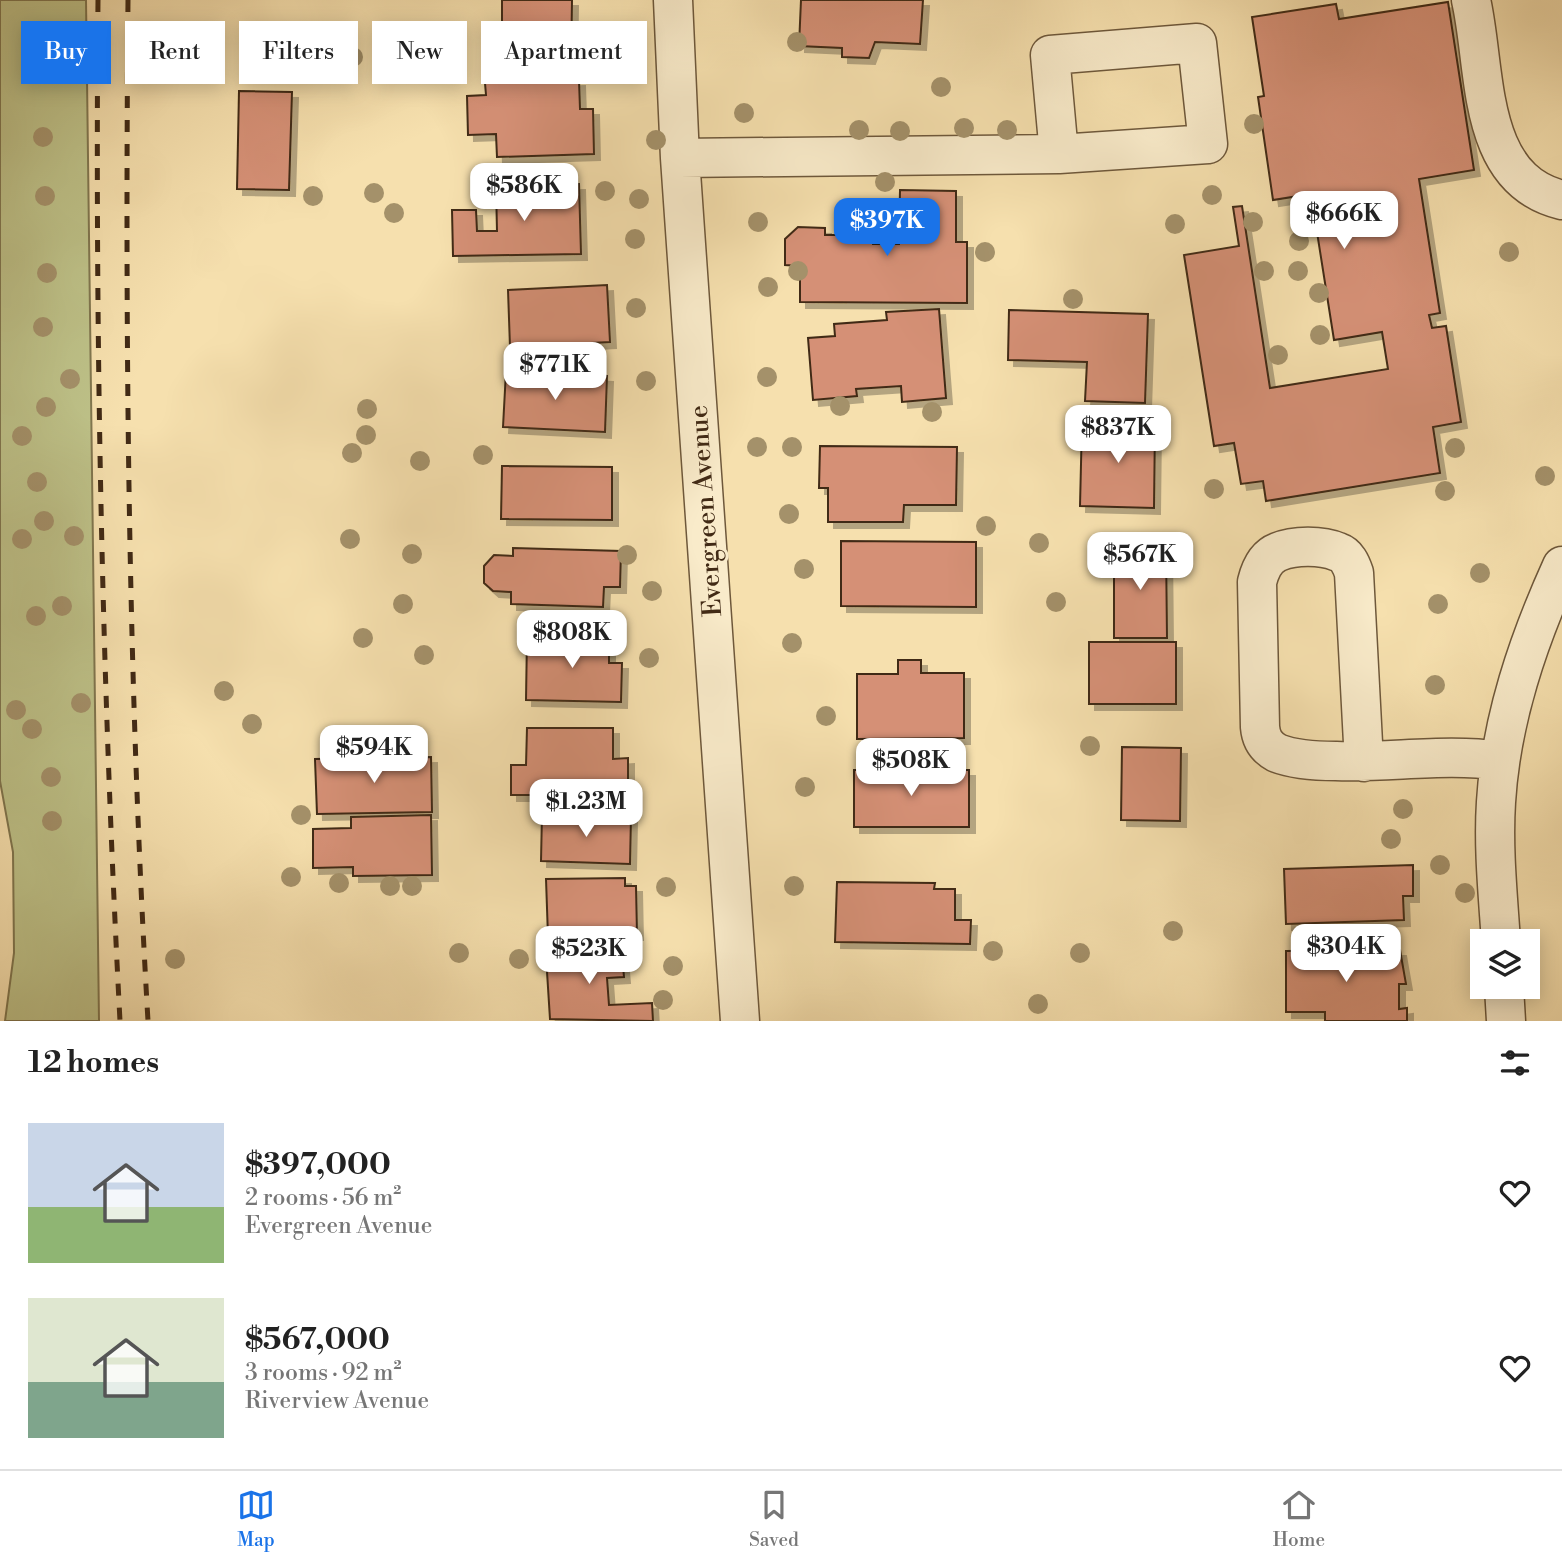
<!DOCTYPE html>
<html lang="en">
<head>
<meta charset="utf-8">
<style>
  :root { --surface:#fff; --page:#f6f6f6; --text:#222; --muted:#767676; --line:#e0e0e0; --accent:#1a73e8 }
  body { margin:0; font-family:"Libre Bodoni",serif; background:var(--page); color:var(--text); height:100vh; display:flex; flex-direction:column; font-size:26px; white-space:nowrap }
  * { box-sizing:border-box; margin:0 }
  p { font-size:23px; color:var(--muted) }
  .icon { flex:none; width:38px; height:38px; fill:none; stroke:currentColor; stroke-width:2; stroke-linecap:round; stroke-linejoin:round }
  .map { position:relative; height:1021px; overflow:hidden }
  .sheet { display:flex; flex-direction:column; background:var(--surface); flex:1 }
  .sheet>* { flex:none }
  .guide { position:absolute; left:21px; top:21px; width:700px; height:63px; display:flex; gap:14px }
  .buttons { position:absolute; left:1470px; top:929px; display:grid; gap:14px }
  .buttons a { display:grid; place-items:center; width:70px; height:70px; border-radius:0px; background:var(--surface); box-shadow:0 4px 18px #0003; font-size:35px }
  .price { position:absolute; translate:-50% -60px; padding:0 16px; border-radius:14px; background:#fff; color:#222; font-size:23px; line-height:46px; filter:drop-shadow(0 2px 4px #0008) }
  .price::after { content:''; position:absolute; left:50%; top:42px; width:21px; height:16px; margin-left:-10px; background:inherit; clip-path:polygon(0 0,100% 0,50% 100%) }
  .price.current { background:var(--accent); color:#fff }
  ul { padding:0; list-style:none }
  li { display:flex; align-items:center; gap:21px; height:175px; padding:0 28px }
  li span { display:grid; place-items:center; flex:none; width:196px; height:140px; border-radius:0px; color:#555 }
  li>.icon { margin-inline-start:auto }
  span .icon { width:84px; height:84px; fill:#fffc; stroke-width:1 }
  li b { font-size:30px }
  h2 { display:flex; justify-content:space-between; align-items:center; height:84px; padding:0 28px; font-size:30px }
  .chip { padding:0 24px; border-radius:0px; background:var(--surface); box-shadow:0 4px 18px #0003; font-size:24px; line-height:63px }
  .chip.current { background:var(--accent); color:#fff }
  .menu { display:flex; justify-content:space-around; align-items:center; height:98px; border-top:2px solid var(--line); background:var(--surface); font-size:19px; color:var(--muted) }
  .menu a { display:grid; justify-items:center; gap:4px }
  .menu .current { color:var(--accent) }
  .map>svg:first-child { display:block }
  .green { fill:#bec289; stroke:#80764f; stroke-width:2 }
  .building { fill:#d59076; stroke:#412a15; stroke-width:2; filter:url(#shadow) }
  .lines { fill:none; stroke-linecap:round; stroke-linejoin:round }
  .minor-casing { stroke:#6e583b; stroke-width:41 }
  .minor { stroke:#f9ebca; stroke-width:38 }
  .rail { stroke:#412a15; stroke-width:5; stroke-dasharray:12 12; stroke-linecap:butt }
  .tree { fill:#a4916a }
  .labels { text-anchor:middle; stroke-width:6; stroke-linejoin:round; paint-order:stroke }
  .street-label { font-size:26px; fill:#412a15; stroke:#f9ebca }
</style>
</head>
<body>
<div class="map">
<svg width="1562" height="1021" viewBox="0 0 1562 1021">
  <defs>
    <filter id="shadow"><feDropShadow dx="6" dy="6" stdDeviation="0" flood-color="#0004"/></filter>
  </defs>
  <rect width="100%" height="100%" fill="#f6e0ae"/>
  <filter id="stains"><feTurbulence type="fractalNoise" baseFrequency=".00286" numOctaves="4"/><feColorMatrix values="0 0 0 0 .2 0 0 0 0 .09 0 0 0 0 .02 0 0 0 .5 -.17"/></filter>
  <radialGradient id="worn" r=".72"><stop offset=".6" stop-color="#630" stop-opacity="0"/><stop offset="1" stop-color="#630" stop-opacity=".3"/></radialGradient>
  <path class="green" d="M0 0H86L99 1021H5L14 953 13 852 0 781Z"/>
  <path class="building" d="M502 0H572L571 65 502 64Z
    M801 0H923L920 44 875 42 869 58 842 57V48L799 46Z
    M1448 2 1474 170 1419 179 1440 313 1429 315 1432 328 1446 326 1461 422 1433 427 1440 473 1266 501 1263 481 1241 484 1234 443 1214 446 1184 255 1239 246 1233 207 1242 206 1270 388 1388 369 1382 332 1334 340 1311 194 1273 200 1258 97 1264 96 1252 17 1336 4 1339 19Z
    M579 80 580 109H593L594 154 497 157 496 134 468 135 467 96 486 95 485 83Z
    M239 91 292 92 289 190 237 189Z
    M579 184 581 254 453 256 452 210H476L477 231H497L496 186Z
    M900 190 956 191V242H967V303L800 302V266L785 265V239L798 227 825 228V235H872L873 244H899Z
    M607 285 610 342 510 347 508 290Z
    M939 309 946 398 902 402 901 386 856 389 857 396 813 400 808 338 835 336 834 324 887 320 886 312Z
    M1009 310 1148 314 1145 403 1085 401 1087 362 1008 360Z
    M506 371 607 376 605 432 503 427Z
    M1082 422 1155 424 1154 508 1080 506Z
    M820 446 957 447 956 505H904L903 522H828V488H819Z
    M502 466 612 467V520L501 519Z
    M841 541 976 542V607L841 606Z
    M1114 545H1166L1167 638H1114Z
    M513 548 621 551 620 587H604L603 607 511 604V592L493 591 484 583V566L494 555 513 556Z
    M527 637 609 638V663H622L621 702 526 700Z
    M1089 642H1176V704H1089Z
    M898 660H921V673H964V738L857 739V674H898Z
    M527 728H613V759L628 758V795H511V765H526Z
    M1122 747 1181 748 1180 821 1121 820Z
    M431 757 432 812 317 814 315 759Z
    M854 770H969V827H854Z
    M542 814 631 816 630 864 541 861Z
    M431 815 432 875 353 876V867L313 868V829L351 828V817Z
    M1413 865V896H1403L1404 920 1286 924 1284 869Z
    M625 878V886H636L637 934 548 937 546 879Z
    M837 882 935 883 934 889H955V920H971L970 944 835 942Z
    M621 944 624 977 607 978 609 1005 652 1003 653 1021 550 1019 546 956 567 954 566 948Z
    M1400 950 1406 984H1399V1009L1407 1008V1021H1325V1012H1286V951Z"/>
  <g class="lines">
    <defs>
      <path id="minor" d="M673 0 680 158 740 1021
        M1471 0C1487 69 1475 179 1562 200
        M680 158 1059 154 1050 55 1197 43 1208 144 1059 154
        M1364 762 1354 573C1351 564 1347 555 1338 552 1322 545 1294 545 1278 552 1265 557 1260 570 1257 582L1260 727C1261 739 1266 747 1277 753 1295 760 1318 761 1336 761 1391 763 1446 753 1500 761
        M1501 942C1498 896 1493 848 1496 802 1501 720 1528 641 1562 566
        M1504 987 1506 1021"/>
    </defs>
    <use href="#minor" class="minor-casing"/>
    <use href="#minor" class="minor"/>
    <path class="rail" d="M98 0C95 341 102 681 120 1021
      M128 0C125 340 128 681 148 1021"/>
  </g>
  <g class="tree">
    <circle cx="797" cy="42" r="10"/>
    <circle cx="353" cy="57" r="10"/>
    <circle cx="32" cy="68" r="10"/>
    <circle cx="941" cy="87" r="10"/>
    <circle cx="744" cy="113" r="10"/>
    <circle cx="1254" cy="124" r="10"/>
    <circle cx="964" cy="128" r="10"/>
    <circle cx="859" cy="130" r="10"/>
    <circle cx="1007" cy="130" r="10"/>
    <circle cx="900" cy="131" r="10"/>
    <circle cx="43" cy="137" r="10"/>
    <circle cx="656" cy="140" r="10"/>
    <circle cx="885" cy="182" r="10"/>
    <circle cx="605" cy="191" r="10"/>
    <circle cx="374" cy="193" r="10"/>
    <circle cx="1212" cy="195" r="10"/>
    <circle cx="45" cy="196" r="10"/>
    <circle cx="313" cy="196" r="10"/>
    <circle cx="639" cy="199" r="10"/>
    <circle cx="394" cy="213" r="10"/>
    <circle cx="758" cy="222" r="10"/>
    <circle cx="1253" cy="222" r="10"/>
    <circle cx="1175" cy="224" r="10"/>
    <circle cx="635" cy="239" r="10"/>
    <circle cx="1299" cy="241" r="10"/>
    <circle cx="985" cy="252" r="10"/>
    <circle cx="1509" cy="252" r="10"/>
    <circle cx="798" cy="271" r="10"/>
    <circle cx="1264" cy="271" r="10"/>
    <circle cx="1298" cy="271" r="10"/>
    <circle cx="47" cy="273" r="10"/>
    <circle cx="768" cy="287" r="10"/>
    <circle cx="1319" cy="293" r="10"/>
    <circle cx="1073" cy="299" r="10"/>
    <circle cx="636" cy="308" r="10"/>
    <circle cx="43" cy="327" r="10"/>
    <circle cx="1320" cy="335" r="10"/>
    <circle cx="1278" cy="355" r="10"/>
    <circle cx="767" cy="377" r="10"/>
    <circle cx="70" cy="379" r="10"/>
    <circle cx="646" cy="381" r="10"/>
    <circle cx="840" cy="406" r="10"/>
    <circle cx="46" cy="407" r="10"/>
    <circle cx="367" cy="409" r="10"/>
    <circle cx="932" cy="412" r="10"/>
    <circle cx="366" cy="435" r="10"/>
    <circle cx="22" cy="436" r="10"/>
    <circle cx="757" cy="447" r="10"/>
    <circle cx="792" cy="447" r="10"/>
    <circle cx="1455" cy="448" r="10"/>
    <circle cx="352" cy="453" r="10"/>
    <circle cx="483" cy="455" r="10"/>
    <circle cx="420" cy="461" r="10"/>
    <circle cx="1545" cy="476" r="10"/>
    <circle cx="37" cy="482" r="10"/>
    <circle cx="1214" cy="489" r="10"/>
    <circle cx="1445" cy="491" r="10"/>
    <circle cx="789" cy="514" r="10"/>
    <circle cx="44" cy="521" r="10"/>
    <circle cx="986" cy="526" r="10"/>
    <circle cx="74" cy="536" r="10"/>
    <circle cx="22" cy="539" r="10"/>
    <circle cx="350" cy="539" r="10"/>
    <circle cx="1039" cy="543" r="10"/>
    <circle cx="412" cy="554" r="10"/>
    <circle cx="627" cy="555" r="10"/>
    <circle cx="804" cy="569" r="10"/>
    <circle cx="1480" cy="573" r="10"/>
    <circle cx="652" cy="591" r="10"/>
    <circle cx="1056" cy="602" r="10"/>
    <circle cx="403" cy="604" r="10"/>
    <circle cx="1438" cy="604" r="10"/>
    <circle cx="62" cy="606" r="10"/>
    <circle cx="36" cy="616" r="10"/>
    <circle cx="363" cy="638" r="10"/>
    <circle cx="792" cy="643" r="10"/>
    <circle cx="424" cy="655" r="10"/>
    <circle cx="649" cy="658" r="10"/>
    <circle cx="1435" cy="685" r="10"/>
    <circle cx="224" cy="691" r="10"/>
    <circle cx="81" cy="703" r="10"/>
    <circle cx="16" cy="710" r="10"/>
    <circle cx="826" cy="716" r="10"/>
    <circle cx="252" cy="724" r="10"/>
    <circle cx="32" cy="729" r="10"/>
    <circle cx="1090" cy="746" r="10"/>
    <circle cx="51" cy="777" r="10"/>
    <circle cx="805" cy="787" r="10"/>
    <circle cx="1403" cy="809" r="10"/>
    <circle cx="301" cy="815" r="10"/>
    <circle cx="52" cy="821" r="10"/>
    <circle cx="1391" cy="839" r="10"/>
    <circle cx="1440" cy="865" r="10"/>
    <circle cx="291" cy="877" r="10"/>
    <circle cx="339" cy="883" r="10"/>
    <circle cx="390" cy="886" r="10"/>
    <circle cx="412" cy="886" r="10"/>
    <circle cx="794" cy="886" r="10"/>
    <circle cx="666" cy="887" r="10"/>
    <circle cx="1465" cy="893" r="10"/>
    <circle cx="1173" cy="931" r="10"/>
    <circle cx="993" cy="951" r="10"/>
    <circle cx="459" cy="953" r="10"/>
    <circle cx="1080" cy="953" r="10"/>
    <circle cx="175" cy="959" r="10"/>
    <circle cx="519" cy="959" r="10"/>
    <circle cx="673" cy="966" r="10"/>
    <circle cx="663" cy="1000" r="10"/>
    <circle cx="1038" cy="1004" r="10"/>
  </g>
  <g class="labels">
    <g class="street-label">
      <text transform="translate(705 511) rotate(-94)" y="9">Evergreen Avenue</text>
    </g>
  </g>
  <rect width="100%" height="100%" filter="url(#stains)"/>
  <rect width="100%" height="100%" fill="url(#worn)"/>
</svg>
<div class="buttons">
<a><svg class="icon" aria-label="layers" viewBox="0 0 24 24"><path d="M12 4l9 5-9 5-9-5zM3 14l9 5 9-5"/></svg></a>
</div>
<b class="price" style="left:524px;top:223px">$586K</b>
<b class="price" style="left:1344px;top:251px">$666K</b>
<b class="price current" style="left:887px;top:258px">$397K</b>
<b class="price" style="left:555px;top:402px">$771K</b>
<b class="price" style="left:1118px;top:465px">$837K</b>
<b class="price" style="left:1140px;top:592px">$567K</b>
<b class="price" style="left:572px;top:670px">$808K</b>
<b class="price" style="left:374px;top:785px">$594K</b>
<b class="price" style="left:911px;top:798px">$508K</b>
<b class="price" style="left:586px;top:839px">$1.23M</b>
<b class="price" style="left:1346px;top:984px">$304K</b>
<b class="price" style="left:589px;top:986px">$523K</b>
<div class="guide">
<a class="chip current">Buy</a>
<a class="chip">Rent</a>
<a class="chip">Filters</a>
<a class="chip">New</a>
<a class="chip">Apartment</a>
</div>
</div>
<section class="sheet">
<h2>12 homes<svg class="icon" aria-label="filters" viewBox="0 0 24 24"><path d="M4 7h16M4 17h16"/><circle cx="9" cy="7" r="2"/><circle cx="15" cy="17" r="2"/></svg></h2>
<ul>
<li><span style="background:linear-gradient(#c9d6e8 60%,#8fb573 0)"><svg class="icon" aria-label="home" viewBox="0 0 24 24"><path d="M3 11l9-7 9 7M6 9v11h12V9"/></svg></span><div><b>$397,000</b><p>2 rooms · 56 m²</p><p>Evergreen Avenue</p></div><svg class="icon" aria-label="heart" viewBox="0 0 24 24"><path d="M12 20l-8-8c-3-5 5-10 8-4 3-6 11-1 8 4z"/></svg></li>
<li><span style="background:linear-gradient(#dfe7d0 60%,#7fa58c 0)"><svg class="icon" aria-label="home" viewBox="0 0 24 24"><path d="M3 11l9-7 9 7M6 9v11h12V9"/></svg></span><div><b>$567,000</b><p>3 rooms · 92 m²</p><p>Riverview Avenue</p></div><svg class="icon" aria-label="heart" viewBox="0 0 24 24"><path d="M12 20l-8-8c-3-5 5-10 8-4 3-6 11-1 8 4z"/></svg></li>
</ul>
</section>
<nav class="menu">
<a class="current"><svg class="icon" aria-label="map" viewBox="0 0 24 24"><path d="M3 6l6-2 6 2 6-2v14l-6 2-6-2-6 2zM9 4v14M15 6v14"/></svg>Map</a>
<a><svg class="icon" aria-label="saved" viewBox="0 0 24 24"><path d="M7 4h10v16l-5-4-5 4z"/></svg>Saved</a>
<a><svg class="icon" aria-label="home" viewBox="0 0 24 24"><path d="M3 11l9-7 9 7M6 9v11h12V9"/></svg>Home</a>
</nav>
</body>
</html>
